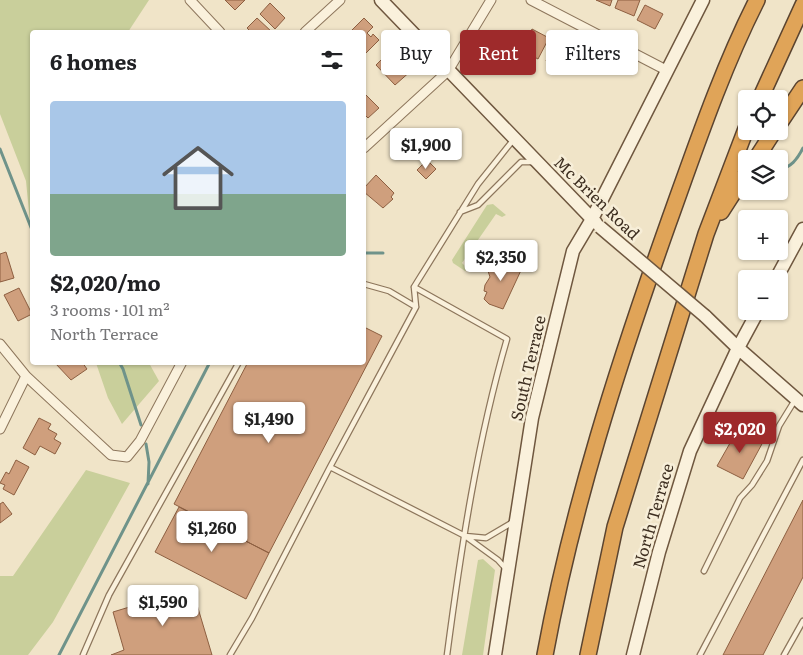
<!DOCTYPE html>
<html lang="en">
<head>
<meta charset="utf-8">
<style>
  :root { --surface:#fff; --page:#f2f2f2; --text:#202124; --muted:#757577; --accent:#9e2a2b }
  body { margin:0; font-family:Literata,serif; background:var(--page); color:var(--text); height:100vh; display:flex; flex-direction:column; font-size:19px; white-space:nowrap }
  * { box-sizing:border-box; margin:0 }
  p { font-size:16px; color:var(--muted) }
  .icon { flex:none; width:28px; height:28px; fill:none; stroke:currentColor; stroke-width:2; stroke-linecap:round; stroke-linejoin:round }
  .map { position:relative; flex:1; overflow:hidden }
  .sheet { position:absolute; left:30px; top:30px; width:336px; height:335px; display:flex; flex-direction:column; background:var(--surface); border-radius:5px; box-shadow:0 1px 4px #0004 }
  .sheet>* { flex:none }
  .banner { position:absolute; left:381px; top:30px; width:346px; height:45px; display:flex; gap:10px }
  .fabs { position:absolute; left:738px; top:90px; display:grid; gap:10px }
  .fabs a { display:grid; place-items:center; width:50px; height:50px; border-radius:5px; background:var(--surface); box-shadow:0 1px 4px #0004; font-size:25px }
  .price { position:absolute; translate:-50% -42px; padding:0 11px; border-radius:5px; background:#fff; color:#222; font-size:16px; line-height:32px; filter:drop-shadow(0 1px 2px #0008) }
  .price::after { content:''; position:absolute; left:50%; top:30px; width:15px; height:11px; margin-left:-8px; background:inherit; clip-path:polygon(0 0,100% 0,50% 100%) }
  .price.current { background:var(--accent); color:#fff }
  ul { padding:0; list-style:none }
  li { display:grid; align-content:center; gap:10px; height:265px; padding:0 20px }
  li span { display:grid; place-items:center; height:155px; border-radius:5px; color:#555 }
  li>.icon { margin-inline-start:auto }
  span .icon { width:90px; height:90px; fill:#fffc; stroke-width:1 }
  li b { font-size:21px }
  h2 { display:flex; justify-content:space-between; align-items:center; height:60px; padding:0 20px; font-size:21px }
  .tag { padding:0 18px; border-radius:5px; background:var(--surface); box-shadow:0 1px 4px #0004; font-size:18px; line-height:45px }
  .tag.current { background:var(--accent); color:#fff }
  .map>svg:first-child { display:block }
  .green { fill:#c9cf9b }
  .lines { fill:none; stroke-linecap:round; stroke-linejoin:round }
  .stream { stroke:#6f938a; stroke-width:3 }
  .building { fill:#cf9f7d; stroke:#8d5f41 }
  .lane-casing { stroke:#8d765c; stroke-width:7 }
  .street-casing { stroke:#8d765c; stroke-width:11 }
  .secondary-casing { stroke:#6f573f; stroke-width:15 }
  .highway-casing { stroke:#5b4430; stroke-width:18 }
  .lane { stroke:#faf1dc; stroke-width:4.5 }
  .street { stroke:#faf1dc; stroke-width:9 }
  .secondary { stroke:#faf1dc; stroke-width:12 }
  .highway { stroke:#e0a458; stroke-width:15 }
  .secondary-bridge-casing { stroke:#6f573f; stroke-width:15; stroke-linecap:butt }
  .secondary-bridge { stroke:#faf1dc; stroke-width:12 }
  .labels { text-anchor:middle; stroke-width:5; stroke-linejoin:round; paint-order:stroke }
  .street-label { font-size:16px; fill:#3d2e20; stroke:#f7eed8 }
</style>
</head>
<body>
<div class="map">
<svg width="803" height="655" viewBox="0 0 803 655">
  <rect width="100%" height="100%" fill="#f0e4c8"/>
  <path class="green" d="M0 0H149L128 32H32V242L26 181 0 114Z
    M493 204 506 215 502 217 496 214 462 263 468 269 465 271 453 263 452 260 487 205Z
    M96 363H149L159 381 122 424 108 398Z
    M86 470 130 483 53 622 28 655H0V576H13Z
    M483 559 495 570 483 655H462L478 560Z"/>
  <g class="lines">
    <path class="stream" d="M0 149 32 230
      M779 170C791 167 797 160 803 148
      M364 253H383
      M119 362 123 369 141 425
      M146 444 149 462 148 484
      M59 655 210 362"/>
  </g>
  <path class="building" d="M225 0H245L235 10Z
    M596 0H612L610 6Z
    M618 0H640L634 16 615 8Z
    M270 3 285 18 275 29 260 14Z
    M645 5 663 14 655 29 637 20Z
    M257 18 272 32H251L247 28Z
    M364 18 373 27 367 33 371 37 373 34 379 40 364 55V32H350Z
    M532 29 549 38 538 59 521 50Z
    M554 44 572 52 564 70 546 61Z
    M390 51 394 56 397 54 412 70 395 85 376 65Z
    M364 93 379 108 368 118 364 114Z
    M427 160 436 169 426 179 417 170Z
    M376 175 394 193 391 197 393 199 383 208 364 192V188Z
    M6 252 14 278 0 282V254Z
    M506 256 507 260 523 266 503 309 489 304 484 299 487 292 484 291 485 285 490 277 487 268 489 264 498 261V259Z
    M19 288 32 314 18 321 4 295Z
    M364 327 382 336 269 553 174 504 248 362H364Z
    M82 362 87 369 71 380 55 363Z
    M39 418 51 424 48 429 57 434 54 439 61 443 55 454 40 446 35 455 23 448Z
    M738 429 763 442 743 479 717 466Z
    M16 460 29 467 14 495 3 489 5 485 0 483 6 472 9 474Z
    M803 500V577L763 655H723Z
    M3 502 12 514 0 523V504Z
    M179 507 269 553 246 599 155 552Z
    M192 588 212 655H111L124 650 113 612Z"/>
  <g class="lines">
    <defs>
      <path id="lane" d="M460 212 478 205 521 162H533
        M364 284 389 291 416 307
        M414 287 507 339C477 442 461 549 447 655
        M330 467 465 536 498 560 507 570
        M465 536 486 538 513 522
        M704 571 740 498 752 485 767 461 779 426 795 400
        M83 655 109 595 239 362
        M230 655 252 618 330 467 416 307 414 287 478 184 514 139
        M700 655 803 460
        M784 655 803 621"/>
      <path id="street" d="M190 0 220 32
        M531 0 666 70
        M305 32 340 0
        M364 148 448 71 491 0
        M0 344 26 376 111 455 127 457 140 441 182 362
        M0 429 26 376"/>
      <path id="secondary" d="M381 0 596 223
        M776 279 803 229
        M705 316 738 348 803 405
        M495 655 532 418 573 251 592 219 703 0
        M633 655 659 552 690 451 738 348 758 311"/>
      <path id="highway" d="M760 99 803 5
        M779 124 803 88
        M756 159 774 131
        M721 212 746 173
        M545 655C572 508 618 365 668 224 695 149 721 71 757 0
        M588 655 615 527 706 234 746 129"/>
    </defs>
    <use href="#lane" class="lane-casing"/>
    <use href="#street" class="street-casing"/>
    <use href="#secondary" class="secondary-casing"/>
    <use href="#highway" class="highway-casing"/>
    <use href="#lane" class="lane"/>
    <use href="#street" class="street"/>
    <use href="#secondary" class="secondary"/>
    <use href="#highway" class="highway"/>
    <defs>
      <path id="secondary-bridge" d="M600 227 705 316"/>
    </defs>
    <use href="#secondary-bridge" class="secondary-bridge-casing"/>
    <use href="#secondary-bridge" class="secondary-bridge"/>
  </g>
  <g class="labels">
    <g class="street-label">
      <text transform="translate(597 198) rotate(44)" y="6">Mc Brien Road</text>
      <text transform="translate(528 368) rotate(-77)" y="6">South Terrace</text>
      <text transform="translate(653 516) rotate(-74)" y="6">North Terrace</text>
    </g>
  </g>
</svg>
<div class="fabs">
<a><svg class="icon" aria-label="locate" viewBox="0 0 24 24"><circle cx="12" cy="12" r="6"/><path d="M12 2v4M12 18v4M2 12h4M18 12h4"/></svg></a>
<a><svg class="icon" aria-label="layers" viewBox="0 0 24 24"><path d="M12 4l9 5-9 5-9-5zM3 14l9 5 9-5"/></svg></a>
<a>+</a>
<a>−</a>
</div>
<b class="price" style="left:426px;top:170px">$1,900</b>
<b class="price" style="left:501px;top:282px">$2,350</b>
<b class="price" style="left:269px;top:444px">$1,490</b>
<b class="price current" style="left:740px;top:454px">$2,020</b>
<b class="price" style="left:212px;top:553px">$1,260</b>
<b class="price" style="left:163px;top:627px">$1,590</b>
<div class="banner">
<a class="tag">Buy</a>
<a class="tag current">Rent</a>
<a class="tag">Filters</a>
</div>
<section class="sheet">
<h2>6 homes<svg class="icon" aria-label="filters" viewBox="0 0 24 24"><path d="M4 7h16M4 17h16"/><circle cx="9" cy="7" r="2"/><circle cx="15" cy="17" r="2"/></svg></h2>
<ul>
<li><span style="background:linear-gradient(#a9c7e8 60%,#7fa58c 0)"><svg class="icon" aria-label="home" viewBox="0 0 24 24"><path d="M3 11l9-7 9 7M6 9v11h12V9"/></svg></span><div><b>$2,020/mo</b><p>3 rooms · 101 m²</p><p>North Terrace</p></div></li>
</ul>
</section>
</div>
</body>
</html>
